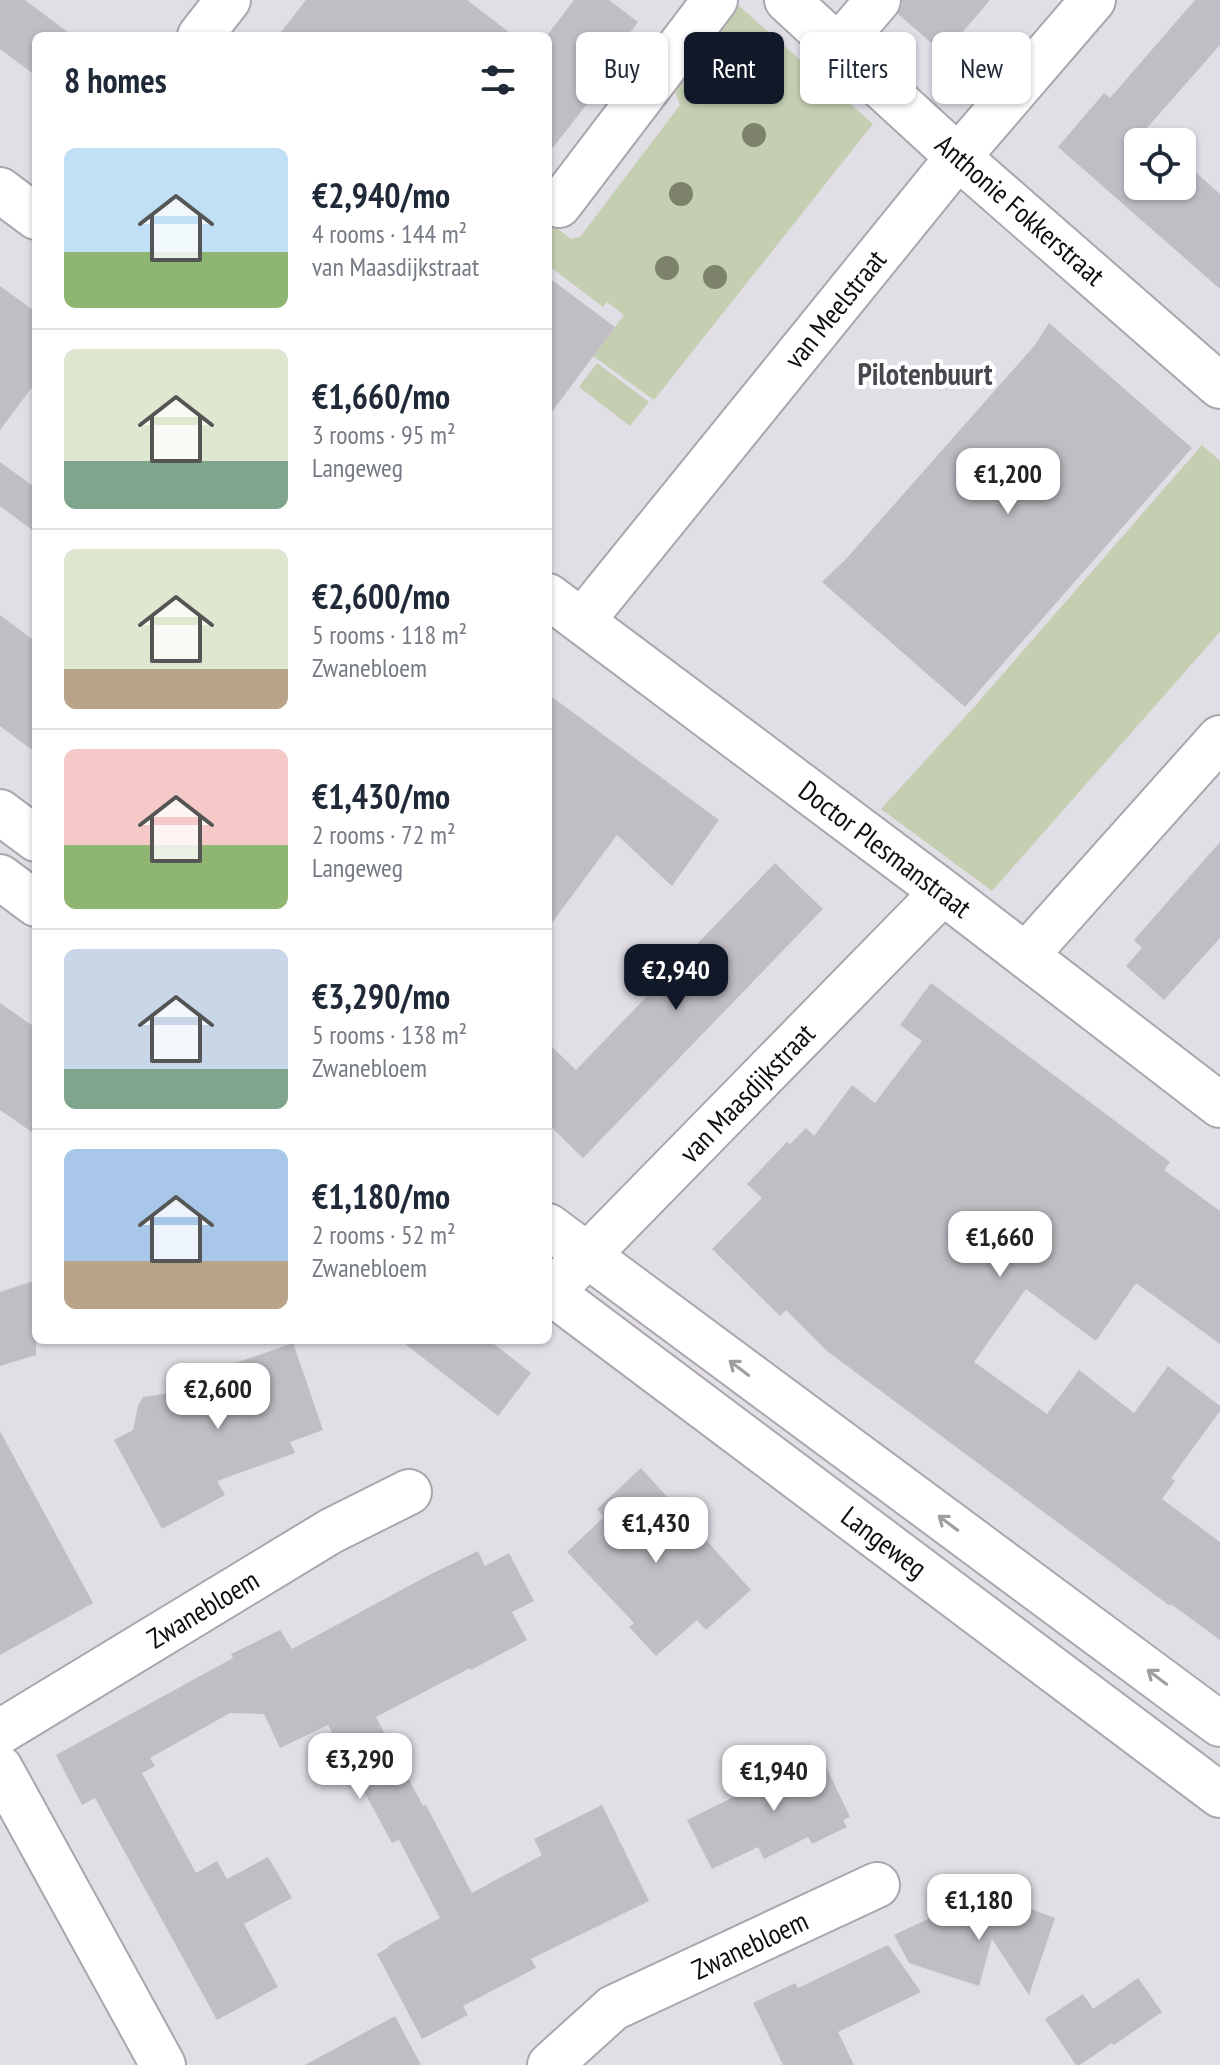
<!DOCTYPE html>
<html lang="en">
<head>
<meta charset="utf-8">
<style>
  :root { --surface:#fff; --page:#f6f6f7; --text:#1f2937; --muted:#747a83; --line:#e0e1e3; --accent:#111827 }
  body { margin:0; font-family:"PT Sans Narrow",sans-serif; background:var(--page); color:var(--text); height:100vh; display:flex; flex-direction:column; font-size:30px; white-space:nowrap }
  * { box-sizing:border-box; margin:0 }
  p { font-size:26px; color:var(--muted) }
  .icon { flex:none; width:44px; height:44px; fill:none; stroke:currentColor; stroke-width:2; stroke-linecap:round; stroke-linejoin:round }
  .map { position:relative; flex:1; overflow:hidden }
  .drawer { position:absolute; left:32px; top:32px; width:520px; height:1312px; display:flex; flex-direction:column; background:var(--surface); border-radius:12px; box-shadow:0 2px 6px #0004 }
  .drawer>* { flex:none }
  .hud { position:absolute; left:576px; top:32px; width:524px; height:72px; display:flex; gap:16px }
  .buttons { position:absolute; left:1124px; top:128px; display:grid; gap:16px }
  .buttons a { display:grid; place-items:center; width:72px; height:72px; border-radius:12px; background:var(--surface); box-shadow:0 2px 6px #0004; font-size:40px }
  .price { position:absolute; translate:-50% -68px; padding:0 18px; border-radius:16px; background:#fff; color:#222; font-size:26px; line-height:52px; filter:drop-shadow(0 2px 4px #0008) }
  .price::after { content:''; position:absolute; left:50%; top:48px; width:24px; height:18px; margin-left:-12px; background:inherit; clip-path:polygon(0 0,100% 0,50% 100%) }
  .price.current { background:var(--accent); color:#fff }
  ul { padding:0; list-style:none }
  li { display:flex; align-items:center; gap:24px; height:200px; padding:0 32px }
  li+li { border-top:2px solid var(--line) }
  li span { display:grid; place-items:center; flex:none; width:224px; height:160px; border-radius:12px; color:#555 }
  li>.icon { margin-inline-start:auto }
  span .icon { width:96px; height:96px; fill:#fffc; stroke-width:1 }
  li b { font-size:34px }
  h2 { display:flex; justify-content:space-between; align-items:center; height:96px; padding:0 32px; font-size:34px }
  .chip { padding:0 28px; border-radius:12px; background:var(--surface); box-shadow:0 2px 6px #0004; font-size:28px; line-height:72px }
  .chip.current { background:var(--accent); color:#fff }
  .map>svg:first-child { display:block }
  .green { fill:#c4cfb2 }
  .building { fill:#c1bdc5 }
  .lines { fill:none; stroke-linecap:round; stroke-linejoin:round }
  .minor-casing { stroke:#aba6ae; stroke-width:48 }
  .major-casing { stroke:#aba6ae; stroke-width:48 }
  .minor { stroke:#fff; stroke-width:44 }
  .major { stroke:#fff; stroke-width:44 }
  .tree { fill:#7d836b }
  .oneway { stroke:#9f9e9f }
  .labels { text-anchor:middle; stroke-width:8; stroke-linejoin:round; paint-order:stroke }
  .street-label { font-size:28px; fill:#0f0d10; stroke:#fff }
  .neighbourhood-label { font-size:30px; font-weight:bold; fill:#4a464d; stroke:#fff }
</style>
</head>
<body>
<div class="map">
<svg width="1220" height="2065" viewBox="0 0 1220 2065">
  <rect width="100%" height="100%" fill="#e2dee6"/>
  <path class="green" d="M739 6 873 124 654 400 593 356 624 315 607 302 603 307 548 265V221L571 239 580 237 680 105 671 82 734 7Z
    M597 363 649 402 630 426 579 387Z
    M1202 445 1220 461V632L992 891 881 809 974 707Z"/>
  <path class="building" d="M0 0H25L73 36H36V76L0 49Z
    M306 0H467L514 36H278Z
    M574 0H609L638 22 626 38 634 44 548 154V34Z
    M902 0H990L944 54 898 14 902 5Z
    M1195 0H1220V45L1146 129 1161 142H1138V186H1182V160L1220 194V289L1058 147 1104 93 1110 98Z
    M548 277 615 327 548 417Z
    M0 286 36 312V382L0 430Z
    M1049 323 1192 448 965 707 822 582 846 559 1035 345Z
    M0 462 36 488V533L0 506Z
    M0 615 36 642V753L0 726Z
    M548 694 719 820 672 886 617 835 548 928Z
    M1220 842V938L1164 1000 1126 966 1142 948 1134 940Z
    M775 863 823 909 583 1158 548 1124V1043L576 1070Z
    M931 983 1170 1162 1164 1170 1220 1211V1344L1136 1283 1096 1341 1026 1289 974 1362 1047 1414 1079 1370 1134 1413 1168 1366 1220 1406V1411L1171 1478 1175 1481 1162 1499 1220 1542V1640L1171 1604 1170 1606 827 1351 786 1310 780 1316 712 1249 762 1198 747 1184 787 1142 790 1144 806 1128 814 1136 852 1085 875 1103 922 1041 900 1025Z
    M0 1003 36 1028V1135L0 1110Z
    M36 1280V1355L0 1366V1292Z
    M400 1340H489L531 1373 498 1416Z
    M293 1343 323 1430 290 1442 295 1453 217 1481 225 1495 162 1529 114 1440 133 1430 138 1406 143 1397 200 1389 193 1378Z
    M0 1431 93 1603 0 1655Z
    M641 1468 751 1590 706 1630 697 1620 656 1656 629 1627 634 1623 567 1552 604 1517 597 1509Z
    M478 1551 485 1566 509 1553 534 1601 512 1612 527 1640 471 1670 470 1668 376 1717 423 1806 426 1805 472 1893 542 1855 534 1839 602 1805 649 1901 531 1959 536 1968 463 2006 468 2015 422 2039 377 1954 389 1947 388 1946 440 1918 399 1840 392 1843 328 1725 280 1748 264 1714 230 1713 150 1758 155 1766 142 1773 196 1873 217 1861 227 1879 268 1857 292 1898 244 1924 278 1987 217 2020 95 1798 82 1805 56 1755 233 1658 231 1654 280 1630 292 1649 429 1575Z
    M808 1748 813 1758 820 1754 850 1817 843 1820 847 1827 812 1844 808 1837 764 1859 758 1847 712 1869 687 1820 778 1775 774 1765Z
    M964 1897 1017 1915 1020 1905 1055 1918 1029 1995 992 1939 979 1986 909 1963 894 1935 945 1911 980 1922Z
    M888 1945 921 1992 838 2032 854 2065H783L753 2003 795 1983 798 1988Z
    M1138 1978 1162 2012 1114 2045 1112 2043 1080 2065H1076L1045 2019 1083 1994 1093 2009Z
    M395 2016 421 2065H305Z"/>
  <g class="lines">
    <defs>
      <path id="minor" d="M787 0 958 157 1220 386
        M200 36 228 0
        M838 47 878 0
        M0 190 36 217
        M559 205 715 0
        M548 596 943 892 1220 1105
        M582 621 958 157 1093 0
        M0 812 36 839
        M1026 955 1220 738
        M548 1226 1220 1724
        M567 1276 943 892
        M0 1732 331 1531 409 1492
        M0 1768 163 2065
        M550 2065 613 2008 877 1885"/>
      <path id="major" d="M0 877 36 904
        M548 1290 1220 1795"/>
    </defs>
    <use href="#minor" class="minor-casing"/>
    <use href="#major" class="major-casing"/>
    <use href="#minor" class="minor"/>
    <use href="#major" class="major"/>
  </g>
  <g class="tree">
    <circle cx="754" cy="135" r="12"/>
    <circle cx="681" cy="194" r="12"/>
    <circle cx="667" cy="268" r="12"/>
    <circle cx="715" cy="277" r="12"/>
  </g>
  <defs><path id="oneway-shaft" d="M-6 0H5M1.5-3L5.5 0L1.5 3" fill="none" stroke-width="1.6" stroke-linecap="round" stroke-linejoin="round" transform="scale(2)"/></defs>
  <g class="oneway">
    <use href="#oneway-shaft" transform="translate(739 1368) rotate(-143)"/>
    <use href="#oneway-shaft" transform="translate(948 1523) rotate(-143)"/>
    <use href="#oneway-shaft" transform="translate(1157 1677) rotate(-143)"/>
  </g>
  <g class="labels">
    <g class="street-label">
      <text transform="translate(1020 210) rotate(41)" y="10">Anthonie Fokkerstraat</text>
      <text transform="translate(835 309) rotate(-51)" y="10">van Meelstraat</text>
      <text transform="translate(885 849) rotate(37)" y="10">Doctor Plesmanstraat</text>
      <text transform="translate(747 1093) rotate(-46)" y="10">van Maasdijkstraat</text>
      <text transform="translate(884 1542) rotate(37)" y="10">Langeweg</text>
      <text transform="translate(203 1609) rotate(-31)" y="10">Zwanebloem</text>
      <text transform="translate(750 1945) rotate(-25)" y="10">Zwanebloem</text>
    </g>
    <g class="neighbourhood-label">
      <text x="925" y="385">Pilotenbuurt</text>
    </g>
  </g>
</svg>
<div class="buttons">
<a><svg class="icon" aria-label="locate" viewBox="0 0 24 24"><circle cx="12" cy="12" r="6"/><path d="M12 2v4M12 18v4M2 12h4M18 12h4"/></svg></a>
</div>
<b class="price" style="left:1008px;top:516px">€1,200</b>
<b class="price current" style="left:676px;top:1012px">€2,940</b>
<b class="price" style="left:1000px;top:1279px">€1,660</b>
<b class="price" style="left:218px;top:1431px">€2,600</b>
<b class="price" style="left:656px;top:1565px">€1,430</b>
<b class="price" style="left:360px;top:1801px">€3,290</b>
<b class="price" style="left:774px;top:1813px">€1,940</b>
<b class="price" style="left:979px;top:1942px">€1,180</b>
<div class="hud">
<a class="chip">Buy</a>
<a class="chip current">Rent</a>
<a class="chip">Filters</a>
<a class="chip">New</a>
</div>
<section class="drawer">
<h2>8 homes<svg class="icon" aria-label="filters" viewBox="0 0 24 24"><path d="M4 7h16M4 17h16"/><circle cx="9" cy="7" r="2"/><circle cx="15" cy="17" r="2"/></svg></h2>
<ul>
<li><span style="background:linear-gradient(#bfe0f5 65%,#8fb573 0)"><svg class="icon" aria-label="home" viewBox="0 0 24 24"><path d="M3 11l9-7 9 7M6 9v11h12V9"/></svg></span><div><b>€2,940/mo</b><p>4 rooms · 144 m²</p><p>van Maasdijkstraat</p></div></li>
<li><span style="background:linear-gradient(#dfe7d0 70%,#7fa58c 0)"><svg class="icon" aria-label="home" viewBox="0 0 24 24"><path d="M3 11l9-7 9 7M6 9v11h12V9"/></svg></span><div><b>€1,660/mo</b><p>3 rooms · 95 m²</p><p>Langeweg</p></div></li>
<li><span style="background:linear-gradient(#dfe7d0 75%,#b9a48a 0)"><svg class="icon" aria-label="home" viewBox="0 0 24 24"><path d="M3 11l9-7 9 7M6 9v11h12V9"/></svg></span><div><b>€2,600/mo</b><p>5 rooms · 118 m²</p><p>Zwanebloem</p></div></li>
<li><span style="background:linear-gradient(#f6c9c9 60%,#8fb573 0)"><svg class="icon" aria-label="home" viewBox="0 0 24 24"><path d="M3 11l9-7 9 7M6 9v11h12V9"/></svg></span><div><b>€1,430/mo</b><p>2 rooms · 72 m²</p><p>Langeweg</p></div></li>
<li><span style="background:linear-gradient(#c9d6e8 75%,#7fa58c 0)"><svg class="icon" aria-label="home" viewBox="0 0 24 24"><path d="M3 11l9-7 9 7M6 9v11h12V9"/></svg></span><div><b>€3,290/mo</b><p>5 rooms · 138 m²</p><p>Zwanebloem</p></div></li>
<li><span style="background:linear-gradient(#a9c7e8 70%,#b9a48a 0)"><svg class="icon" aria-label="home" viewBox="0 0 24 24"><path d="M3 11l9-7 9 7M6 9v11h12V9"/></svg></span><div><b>€1,180/mo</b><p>2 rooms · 52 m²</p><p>Zwanebloem</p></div></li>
</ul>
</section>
</div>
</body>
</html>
